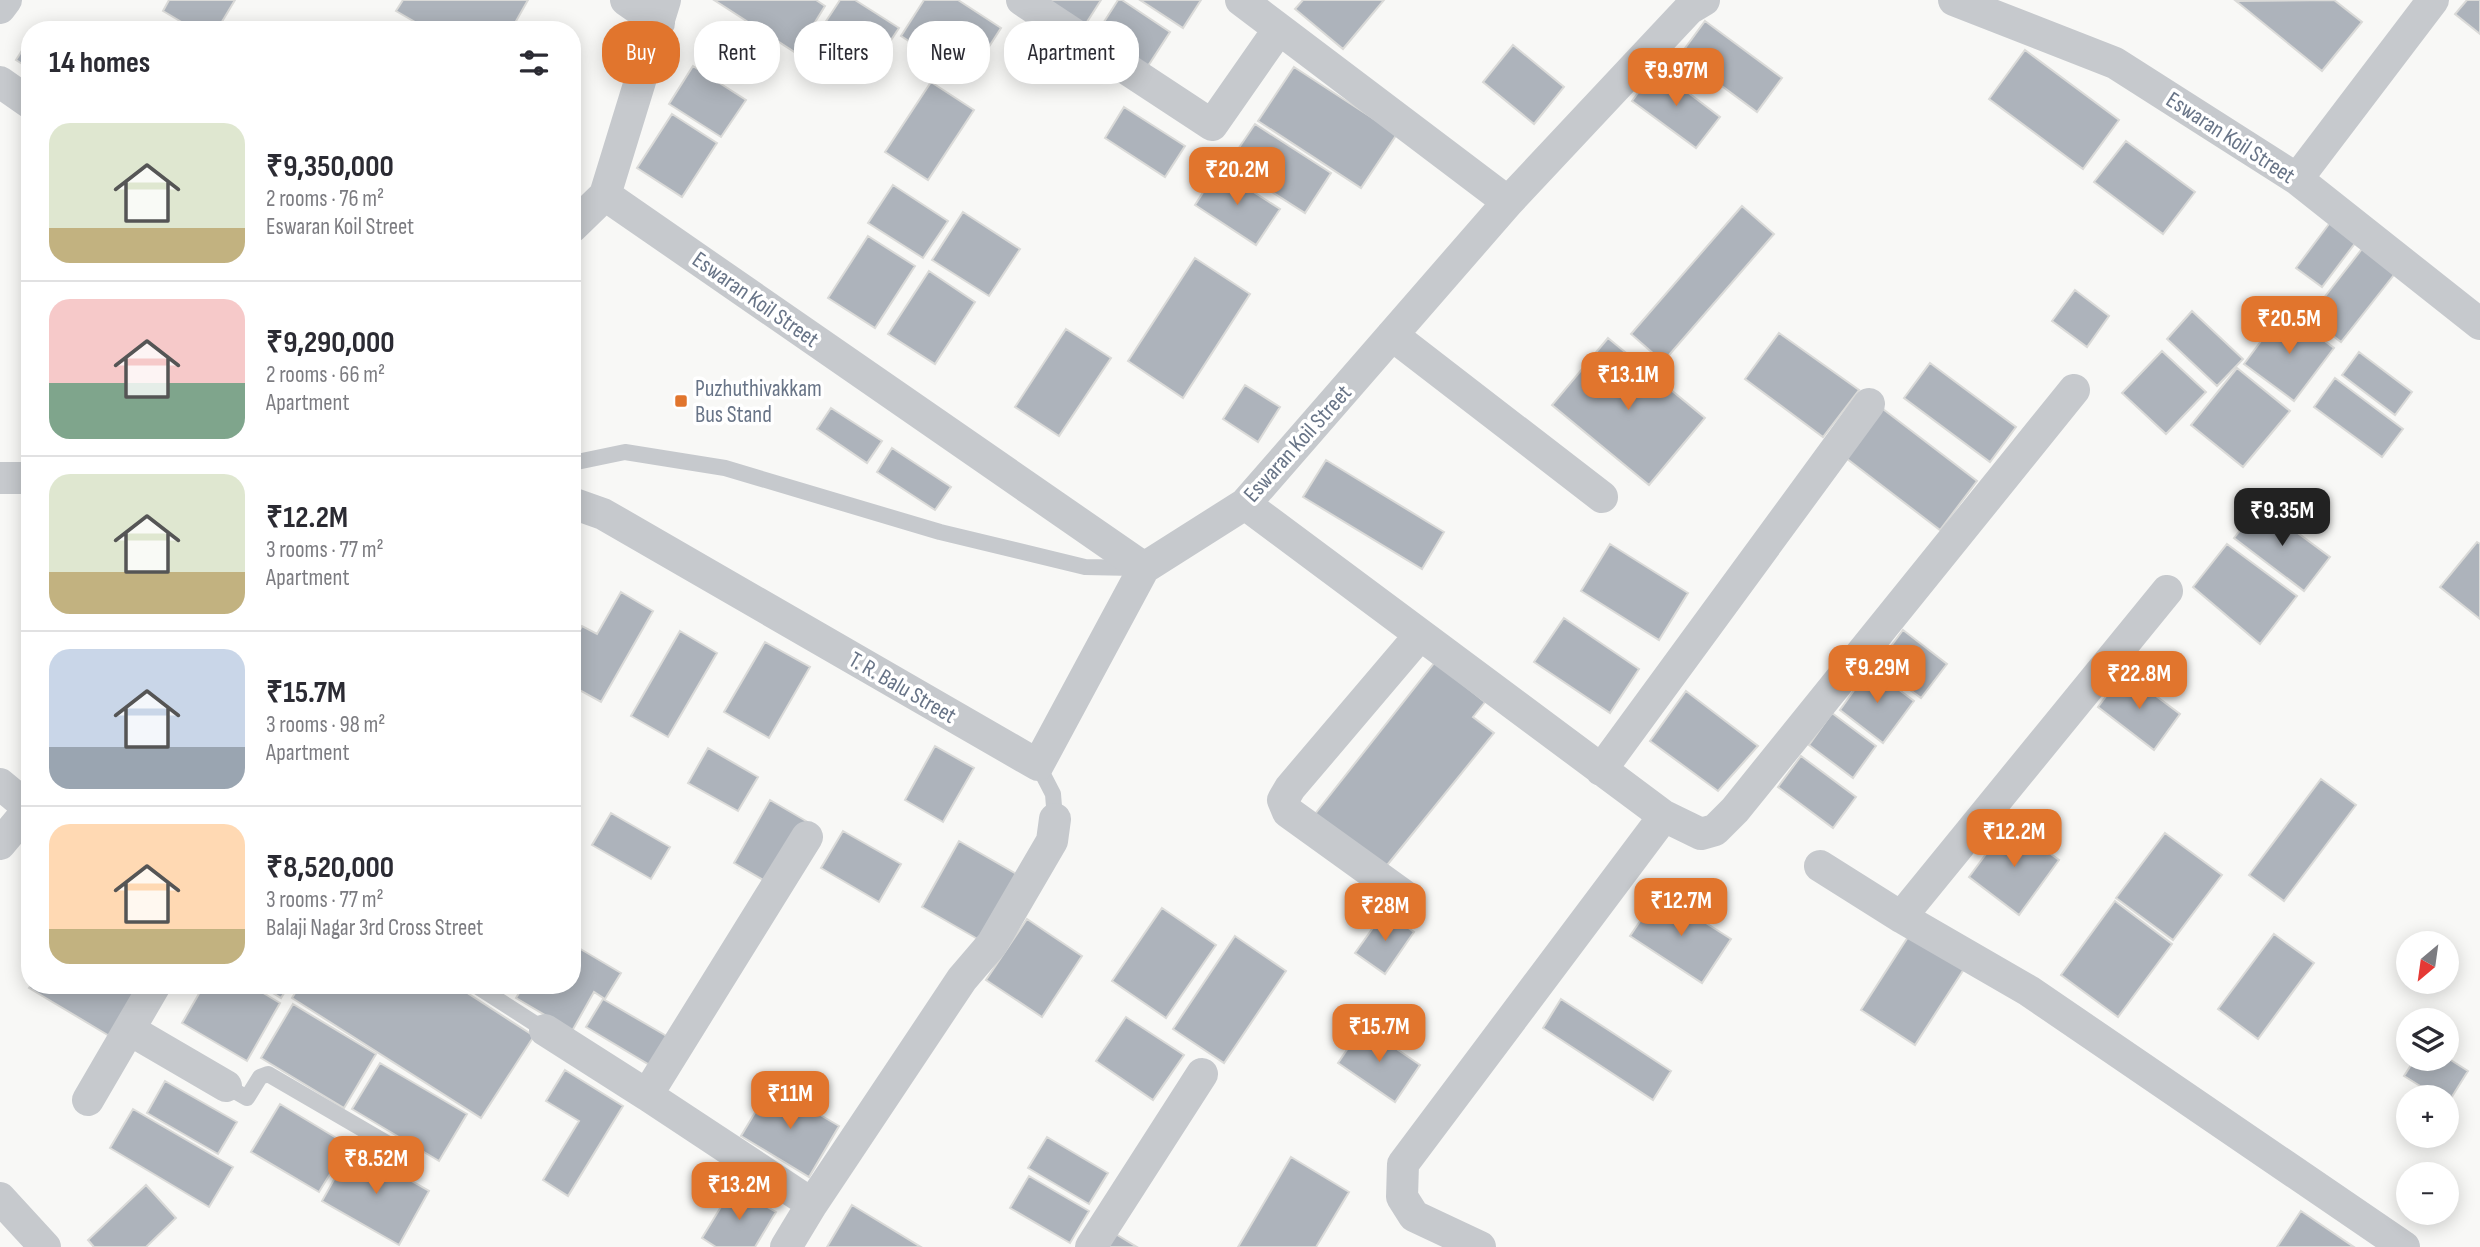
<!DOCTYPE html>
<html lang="en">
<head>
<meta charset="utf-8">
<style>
  :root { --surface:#fff; --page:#f2f2f3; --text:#2b2b33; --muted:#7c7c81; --line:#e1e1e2; --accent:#e1752d }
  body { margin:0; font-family:"Sofia Sans Condensed",sans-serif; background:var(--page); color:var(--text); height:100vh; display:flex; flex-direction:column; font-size:26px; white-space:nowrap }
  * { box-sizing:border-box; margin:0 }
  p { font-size:23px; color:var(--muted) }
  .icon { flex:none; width:38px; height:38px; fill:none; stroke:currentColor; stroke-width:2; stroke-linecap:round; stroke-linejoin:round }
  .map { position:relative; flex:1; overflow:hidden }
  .drawer { position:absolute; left:21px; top:21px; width:560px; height:973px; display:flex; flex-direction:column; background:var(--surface); border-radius:28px; box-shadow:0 4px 18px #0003 }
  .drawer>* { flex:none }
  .banner { position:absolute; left:602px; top:21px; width:665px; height:63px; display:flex; gap:14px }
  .needle { width:46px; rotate:209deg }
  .tools { position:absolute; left:2396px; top:931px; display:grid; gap:14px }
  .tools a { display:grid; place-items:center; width:63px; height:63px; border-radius:50%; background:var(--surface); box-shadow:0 4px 18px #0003; font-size:35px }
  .price { position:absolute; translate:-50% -60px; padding:0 16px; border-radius:14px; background:var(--accent); color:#fff; font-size:23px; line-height:46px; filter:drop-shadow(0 2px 4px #0008) }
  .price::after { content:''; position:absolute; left:50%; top:42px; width:21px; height:16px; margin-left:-10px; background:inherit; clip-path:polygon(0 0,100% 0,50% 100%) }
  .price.current { background:#222; color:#fff }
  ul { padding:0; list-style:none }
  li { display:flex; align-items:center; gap:21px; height:175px; padding:0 28px }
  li+li { border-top:2px solid var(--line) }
  li span { display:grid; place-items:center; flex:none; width:196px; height:140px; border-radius:21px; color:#555 }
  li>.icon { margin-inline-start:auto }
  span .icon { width:84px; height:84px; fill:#fffc; stroke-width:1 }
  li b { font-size:30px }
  h2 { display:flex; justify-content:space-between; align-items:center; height:84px; padding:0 28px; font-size:30px }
  .pill { padding:0 24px; border-radius:28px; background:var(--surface); box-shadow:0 4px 18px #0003; font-size:24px; line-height:63px }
  .pill.current { background:var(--accent); color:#fff }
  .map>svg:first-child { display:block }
  .building { fill:#adb3bb; stroke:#dadad8; stroke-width:2 }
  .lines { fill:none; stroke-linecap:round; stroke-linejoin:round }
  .service { stroke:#c6c9cd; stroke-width:16 }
  .minor { stroke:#c6c9cd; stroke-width:32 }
  .poi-dot { fill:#e1752d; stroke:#fff; stroke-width:2.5 }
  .labels { text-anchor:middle; stroke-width:7; stroke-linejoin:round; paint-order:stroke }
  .street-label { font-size:23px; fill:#687487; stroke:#fff }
  .poi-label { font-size:23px; fill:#687487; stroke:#fff; text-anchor:start }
</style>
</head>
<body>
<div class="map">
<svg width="2480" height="1247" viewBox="0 0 2480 1247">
  <rect width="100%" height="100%" fill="#f8f8f6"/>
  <path class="building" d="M169 0H235L217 30H195L163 11Z
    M403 0H528L511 30H429L396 11Z
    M714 0H816L825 6 796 53Z
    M840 0H855L899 28 871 70 817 35Z
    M924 0H958L1001 28 968 79 901 36Z
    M1046 0H1101L1085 25Z
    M1118 0H1122L1170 32 1146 69 1095 36Z
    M1140 0H1201L1183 28Z
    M1303 0H1384L1343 49 1295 9Z
    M2334 0 2362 22 2322 71 2236 1Z
    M2467 0H2480V34L2455 14Z
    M1705 21 1782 78 1757 112 1680 55Z
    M30 38V69L16 60Z
    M1513 45 1564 87 1534 124 1483 82Z
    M2025 50 2119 120 2083 169 1989 99Z
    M693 66 746 100 721 137 669 104Z
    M1294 67 1397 134 1361 188 1258 121Z
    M1656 68 1720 117 1696 148 1632 101Z
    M931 82 974 110 928 180 885 152Z
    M1124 107 1185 146 1165 177 1105 138Z
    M672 114 717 143 682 197 637 168Z
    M1255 124 1331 173 1305 213 1228 164Z
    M2126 141 2195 192 2163 234 2094 182Z
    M1218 169 1280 209 1256 245 1195 205Z
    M893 185 948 221 923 258 868 223Z
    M1742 206 1774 234 1663 362 1631 334Z
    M963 212 1020 249 989 296 932 260Z
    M2332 220 2359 238 2322 287 2296 268Z
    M868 236 915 266 875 328 828 298Z
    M2365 245 2397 271 2341 342 2309 317Z
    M1195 258 1250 294 1183 398 1128 361Z
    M929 271 975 302 935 364 888 334Z
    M2075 290 2109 316 2087 347 2052 321Z
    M2284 310 2334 348 2294 401 2244 364Z
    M2192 311 2243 359 2217 386 2167 339Z
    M1066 329 1111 358 1059 436 1015 407Z
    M1779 333 1859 390 1823 437 1745 379Z
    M1608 338 1705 418 1649 485 1552 405Z
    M2162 351 2206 392 2166 434 2122 393Z
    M2359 352 2412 392 2395 415 2342 375Z
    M1930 363 2016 427 1990 462 1904 398Z
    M2237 368 2290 411 2243 467 2191 425Z
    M2335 378 2403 429 2382 457 2314 407Z
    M1245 385 1280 407 1258 442 1223 419Z
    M1879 406 1977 481 1940 530 1842 455Z
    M831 408 882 441 867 463 817 429Z
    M892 448 951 487 935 510 877 472Z
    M1326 460 1444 532 1422 569 1303 497Z
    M2260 505 2330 557 2304 591 2234 538Z
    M2477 542 2480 544V619L2440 587Z
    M1610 544 1688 593 1659 640 1581 591Z
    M2227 544 2297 596 2260 644 2193 587Z
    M621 592 653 611 601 702 572 686V644L582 626 597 634Z
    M1564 618 1639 669 1610 713 1534 662Z
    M1903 630 1947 664 1921 698 1877 665Z
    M680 631 717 653 668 737 631 716Z
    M765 642 810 667 769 738 724 712Z
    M1435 662 1485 702 1473 717 1494 733 1384 869 1315 814Z
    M1870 668 1914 701 1883 743 1840 710Z
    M2124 672 2180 714 2154 750 2098 707Z
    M1686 691 1758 746 1718 791 1650 741Z
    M1832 713 1876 746 1853 778 1809 745Z
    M935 746 974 768 943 822 905 800Z
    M708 748 758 777 738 811 688 783Z
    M1801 756 1856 797 1833 828 1778 787Z
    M2321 779 2356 805 2284 901 2249 875Z
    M770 800 806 821 770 884 734 863Z
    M611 813 670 847 651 879 592 845Z
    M2009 823 2059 860 2019 915 1969 877Z
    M843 831 901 864 879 902 821 868Z
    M2165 833 2222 875 2173 940 2116 898Z
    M959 841 1025 879 988 945 922 907Z
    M1659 893 1731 939 1702 983 1630 936Z
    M2115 901 2172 944 2118 1017 2061 975Z
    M1162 908 1216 945 1166 1018 1112 981Z
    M1385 911 1414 932 1385 974 1355 953Z
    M1027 919 1082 956 1042 1017 986 980Z
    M1910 934 1964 969 1915 1045 1861 1010Z
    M2274 934 2314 963 2258 1039 2218 1009Z
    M1235 936 1286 971 1224 1063 1173 1029Z
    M572 944 621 973 605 999 594 992 572 1031 516 998 524 985H572Z
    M31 985H142L111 1037 29 988Z
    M204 985H250L280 1003 247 1061 182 1023Z
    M260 985H289L281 998Z
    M300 985H455L534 1036 481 1118 292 998Z
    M603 999 670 1038 653 1067 586 1027Z
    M1561 999 1671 1071 1653 1100 1543 1028Z
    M293 1004 376 1054 344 1108 261 1058Z
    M1126 1017 1184 1055 1153 1100 1096 1061Z
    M1363 1026 1420 1065 1395 1102 1338 1063Z
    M2446 1057 2468 1071 2448 1103 2446 1097H2438L2404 1076 2415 1059Z
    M380 1063 467 1114 439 1161 352 1109Z
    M565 1070 623 1106 568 1196 543 1180 579 1121 546 1101Z
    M165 1081 237 1122 218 1154 147 1113Z
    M771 1086 839 1126 809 1177 741 1136Z
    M280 1104 348 1145 319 1192 251 1152Z
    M133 1109 233 1167 209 1207 110 1148Z
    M1047 1137 1108 1173 1089 1204 1028 1168Z
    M352 1147 429 1191 399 1245 322 1201Z
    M1291 1157 1349 1192 1316 1247H1238Z
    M1029 1176 1089 1211 1070 1243 1010 1208Z
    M146 1185 176 1218 146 1247H94L88 1240Z
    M733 1187 776 1212 755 1247H716L702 1238Z
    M852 1205 921 1247H827Z
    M2301 1211 2354 1247H2277Z
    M1114 1233 1137 1247H1106Z"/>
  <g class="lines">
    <path class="service" d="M572 463 625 452 725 468 940 532 1085 567 1134 568
      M1038 765 1053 794 1055 819
      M475 985 545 1030
      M226 1086 247 1098 260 1077 268 1074 402 1152"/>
    <path class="minor" d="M626 0 659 23
      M1022 0 1212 125 1279 29
      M1241 0 1508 202
      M1954 0 2115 63 2297 179 2480 324
      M0 8 6 0
      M0 82 30 103
      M2297 179 2433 0
      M605 195 1144 568 1245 504 1508 202 1689 9 1704 0
      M572 227 605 195 665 0
      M1392 335 1602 497
      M0 478H30
      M572 503 603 514 1038 765 1144 568
      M1245 504 1664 816 1701 834 1715 830 1735 810 2074 390
      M1601 770 1869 404
      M0 784 29 808
      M807 837 647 1095 812 1204
      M0 844 30 808
      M1820 866 1901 917 2029 991 2404 1247
      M1406 897 1288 812 1283 800 1290 788 1420 635
      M1901 917 2167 591
      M130 1030 226 1086
      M545 1030 647 1095
      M88 1100 155 985
      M0 1198 45 1247
      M786 1247 812 1204 962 979 992 944 1052 841 1055 819
      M1091 1247 1202 1074
      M1480 1247 1414 1216 1402 1197 1403 1164 1664 816"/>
  </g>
  <rect class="poi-dot" x="674" y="394" width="14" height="14" rx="3.5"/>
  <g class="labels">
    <g class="street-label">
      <text transform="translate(2231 137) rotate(33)" y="8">Eswaran Koil Street</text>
      <text transform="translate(756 299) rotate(35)" y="8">Eswaran Koil Street</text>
      <text transform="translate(1297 443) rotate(-48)" y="8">Eswaran Koil Street</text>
      <text transform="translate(903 687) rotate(30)" y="8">T. R. Balu Street</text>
    </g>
    <g class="poi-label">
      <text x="695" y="396">Puzhuthivakkam<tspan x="695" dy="26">Bus Stand</tspan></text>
    </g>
  </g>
</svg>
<div class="tools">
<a><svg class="needle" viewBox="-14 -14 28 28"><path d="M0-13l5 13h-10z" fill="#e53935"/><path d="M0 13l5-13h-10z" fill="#7c7c81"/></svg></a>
<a><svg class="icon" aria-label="layers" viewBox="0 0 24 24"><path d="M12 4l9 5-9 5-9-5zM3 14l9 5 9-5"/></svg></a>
<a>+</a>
<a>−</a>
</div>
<b class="price" style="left:1676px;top:108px">₹9.97M</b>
<b class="price" style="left:1237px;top:207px">₹20.2M</b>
<b class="price" style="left:2289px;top:356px">₹20.5M</b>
<b class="price" style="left:1628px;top:412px">₹13.1M</b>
<b class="price current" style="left:2282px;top:548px">₹9.35M</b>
<b class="price" style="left:1877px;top:705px">₹9.29M</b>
<b class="price" style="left:2139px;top:711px">₹22.8M</b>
<b class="price" style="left:2014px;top:869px">₹12.2M</b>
<b class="price" style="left:1681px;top:938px">₹12.7M</b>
<b class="price" style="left:1385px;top:943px">₹28M</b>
<b class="price" style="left:1379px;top:1064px">₹15.7M</b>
<b class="price" style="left:790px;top:1131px">₹11M</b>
<b class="price" style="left:376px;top:1196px">₹8.52M</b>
<b class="price" style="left:739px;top:1222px">₹13.2M</b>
<div class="banner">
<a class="pill current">Buy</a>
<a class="pill">Rent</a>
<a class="pill">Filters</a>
<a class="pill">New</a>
<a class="pill">Apartment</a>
</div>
<section class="drawer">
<h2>14 homes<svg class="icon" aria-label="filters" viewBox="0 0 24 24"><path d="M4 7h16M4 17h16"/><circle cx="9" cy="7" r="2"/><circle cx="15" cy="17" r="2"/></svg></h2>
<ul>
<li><span style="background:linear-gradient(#dfe7d0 75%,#c2b280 0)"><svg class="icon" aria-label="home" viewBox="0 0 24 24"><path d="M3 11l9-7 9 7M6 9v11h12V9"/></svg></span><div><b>₹9,350,000</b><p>2 rooms · 76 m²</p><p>Eswaran Koil Street</p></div></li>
<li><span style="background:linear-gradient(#f6c9c9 60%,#7fa58c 0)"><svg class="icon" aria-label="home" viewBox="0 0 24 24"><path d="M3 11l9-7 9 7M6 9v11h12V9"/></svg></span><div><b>₹9,290,000</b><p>2 rooms · 66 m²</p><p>Apartment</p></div></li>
<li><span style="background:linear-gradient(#dfe7d0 70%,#c2b280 0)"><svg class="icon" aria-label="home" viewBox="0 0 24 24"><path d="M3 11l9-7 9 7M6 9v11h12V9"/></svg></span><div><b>₹12.2M</b><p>3 rooms · 77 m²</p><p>Apartment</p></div></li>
<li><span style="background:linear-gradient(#c9d6e8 70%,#9aa5b1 0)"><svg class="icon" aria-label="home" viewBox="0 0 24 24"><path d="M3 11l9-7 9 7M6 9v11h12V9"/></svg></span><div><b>₹15.7M</b><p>3 rooms · 98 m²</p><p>Apartment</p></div></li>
<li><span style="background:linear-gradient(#ffd9b3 75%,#c2b280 0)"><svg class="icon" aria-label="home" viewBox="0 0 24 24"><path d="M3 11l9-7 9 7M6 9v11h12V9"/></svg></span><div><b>₹8,520,000</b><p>3 rooms · 77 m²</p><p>Balaji Nagar 3rd Cross Street</p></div></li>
</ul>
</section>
</div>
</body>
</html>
